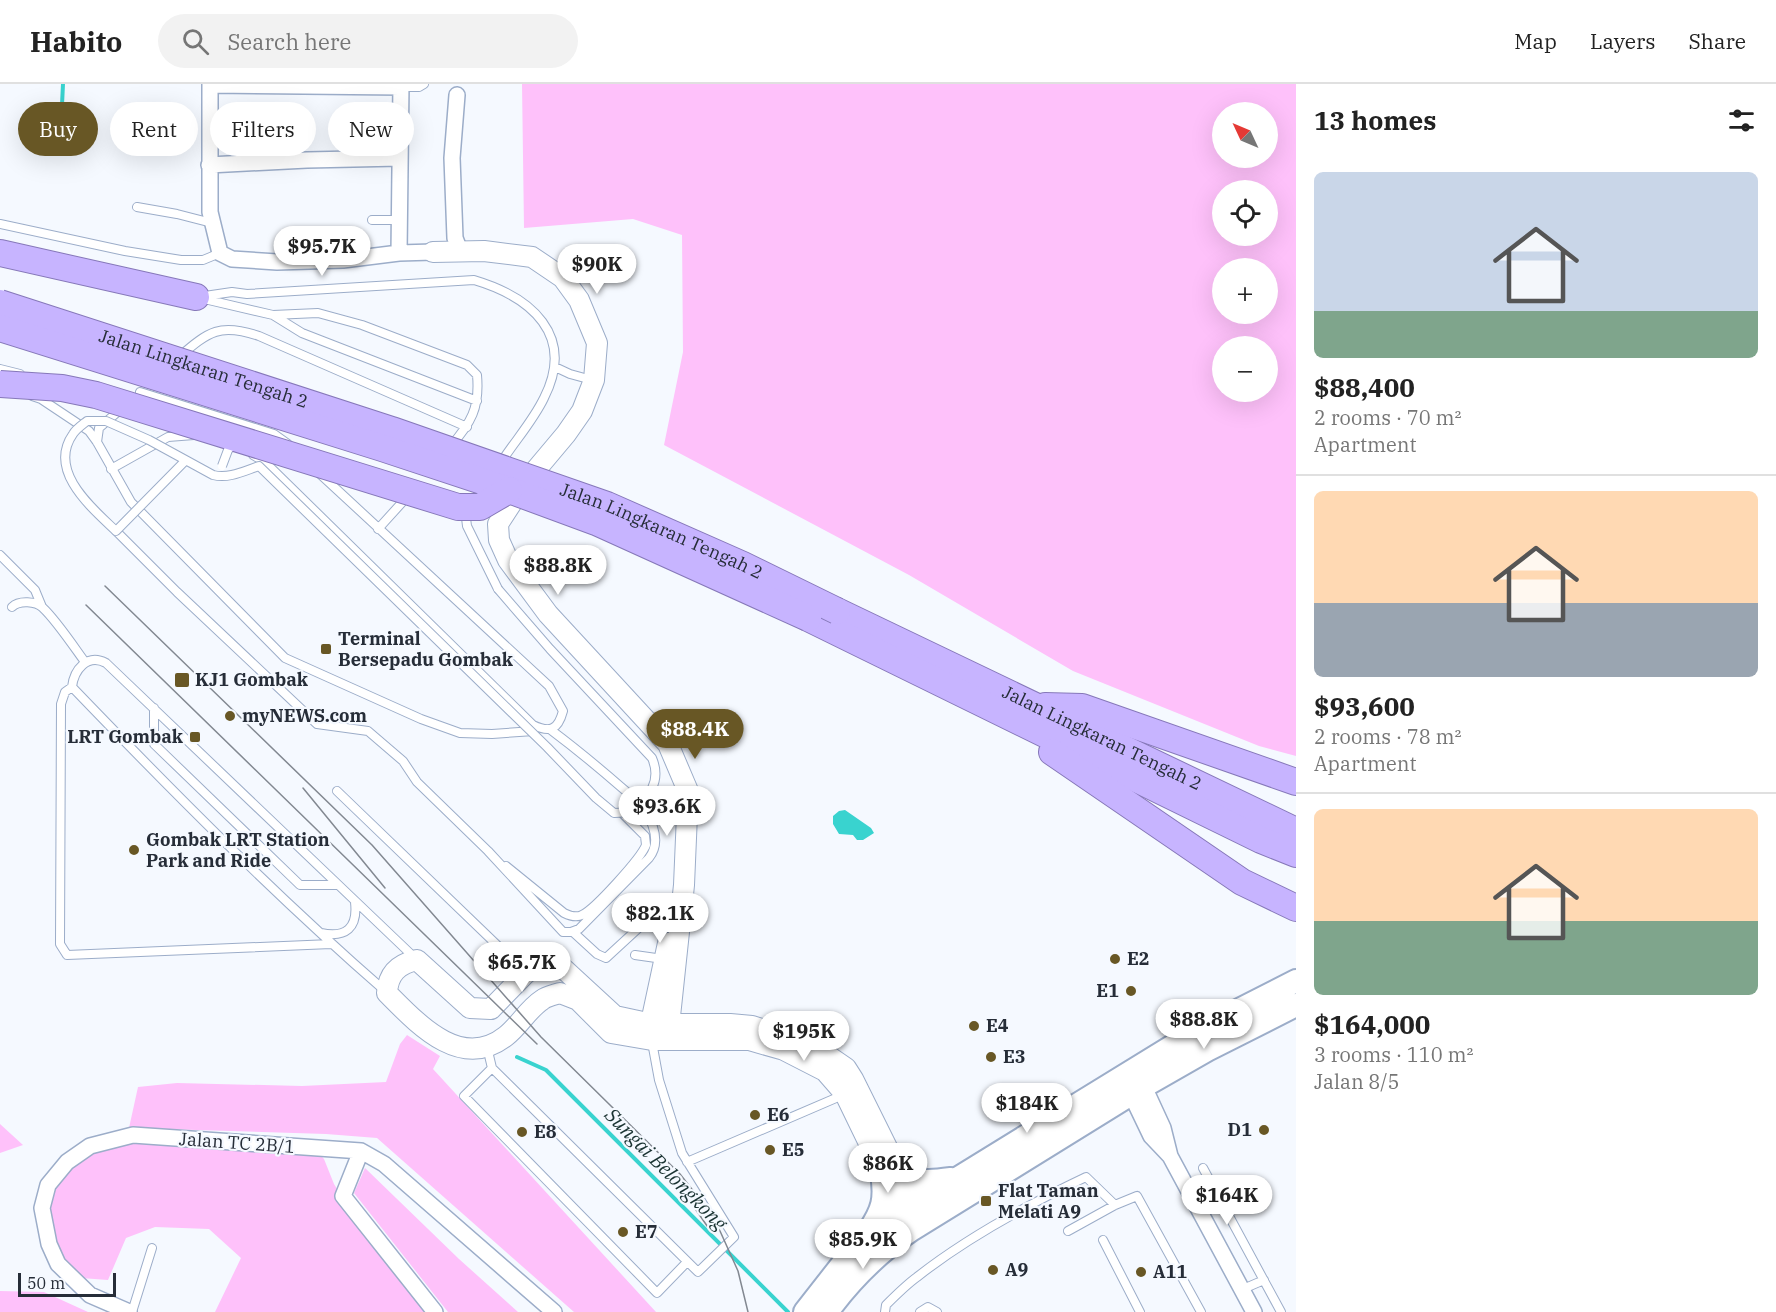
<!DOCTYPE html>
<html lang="en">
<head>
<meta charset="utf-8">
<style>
  :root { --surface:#fff; --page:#f2f2f2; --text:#222; --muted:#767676; --line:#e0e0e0; --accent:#685725 }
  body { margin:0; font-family:"IBM Plex Serif",serif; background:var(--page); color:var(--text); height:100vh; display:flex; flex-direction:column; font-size:22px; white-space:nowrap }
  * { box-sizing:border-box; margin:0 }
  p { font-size:20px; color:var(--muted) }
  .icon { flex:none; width:33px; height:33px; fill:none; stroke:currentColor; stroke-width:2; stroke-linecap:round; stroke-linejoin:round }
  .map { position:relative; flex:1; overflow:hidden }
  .side { display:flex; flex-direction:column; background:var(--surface); width:480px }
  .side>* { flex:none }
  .banner { position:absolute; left:18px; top:18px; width:570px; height:54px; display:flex; gap:12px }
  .needle { width:39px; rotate:314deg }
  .tools { position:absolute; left:1212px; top:18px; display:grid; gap:12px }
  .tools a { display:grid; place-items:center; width:66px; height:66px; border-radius:50%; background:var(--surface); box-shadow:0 6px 24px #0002; font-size:30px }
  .scale { position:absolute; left:18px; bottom:15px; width:98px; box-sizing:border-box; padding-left:6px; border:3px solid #262d38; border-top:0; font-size:16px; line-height:21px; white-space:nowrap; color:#262d38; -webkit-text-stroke:4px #f5f9ff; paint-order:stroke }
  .price { position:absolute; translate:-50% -51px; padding:0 14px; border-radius:21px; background:#fff; color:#222; font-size:20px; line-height:39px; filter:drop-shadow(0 2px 3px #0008) }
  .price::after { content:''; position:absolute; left:50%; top:36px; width:18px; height:14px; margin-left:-9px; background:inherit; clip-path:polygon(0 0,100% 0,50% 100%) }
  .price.current { background:var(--accent); color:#fff }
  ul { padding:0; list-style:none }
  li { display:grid; align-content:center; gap:12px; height:318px; padding:0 18px }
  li+li { border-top:2px solid var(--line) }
  li span { display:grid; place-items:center; height:186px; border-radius:9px; color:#555 }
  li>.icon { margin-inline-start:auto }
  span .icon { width:108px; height:108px; fill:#fffc; stroke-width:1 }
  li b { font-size:26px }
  h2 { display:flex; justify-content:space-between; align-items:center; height:72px; padding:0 18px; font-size:26px }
  .tag { padding:0 21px; border-radius:27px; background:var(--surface); box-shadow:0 6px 24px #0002; font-size:21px; line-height:54px }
  .tag.current { background:var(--accent); color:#fff }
  header { display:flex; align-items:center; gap:36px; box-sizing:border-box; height:84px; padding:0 30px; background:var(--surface); border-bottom:2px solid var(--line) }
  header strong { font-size:28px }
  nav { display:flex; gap:33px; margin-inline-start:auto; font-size:21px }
  .search { width:420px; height:54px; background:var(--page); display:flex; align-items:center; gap:15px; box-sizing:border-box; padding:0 21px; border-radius:33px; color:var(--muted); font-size:22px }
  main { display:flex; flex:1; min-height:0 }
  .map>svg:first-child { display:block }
  .green { fill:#fec1fa; fill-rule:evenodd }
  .water { fill:#39d3cf }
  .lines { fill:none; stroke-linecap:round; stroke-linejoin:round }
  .stream { stroke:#39d3cf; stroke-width:4 }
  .service-casing { stroke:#9cadc9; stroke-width:10 }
  .minor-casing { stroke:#9cadc9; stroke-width:18 }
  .tertiary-casing { stroke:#9cadc9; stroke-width:22 }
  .secondary-casing { stroke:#9cadc9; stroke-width:26 }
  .trunk-casing { stroke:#8678b9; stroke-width:28 }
  .service { stroke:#fff; stroke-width:8 }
  .minor { stroke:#fff; stroke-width:15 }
  .tertiary { stroke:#fff; stroke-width:20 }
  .secondary { stroke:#fff; stroke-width:22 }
  .trunk { stroke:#c7b4ff; stroke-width:26 }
  .tram { stroke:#828891; stroke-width:1.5 }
  .service-bridge-casing { stroke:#9cadc9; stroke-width:10; stroke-linecap:butt }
  .trunk-bridge-casing { stroke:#8678b9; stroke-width:28; stroke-linecap:butt }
  .service-bridge { stroke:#fff; stroke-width:8 }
  .trunk-bridge { stroke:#c7b4ff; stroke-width:26 }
  .poi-dot { fill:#685725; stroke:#f5f9ff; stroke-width:2 }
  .labels { text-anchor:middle; stroke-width:4.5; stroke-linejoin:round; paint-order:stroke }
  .street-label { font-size:18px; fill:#262d38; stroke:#f5f9ff }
  .poi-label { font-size:18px; font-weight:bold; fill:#262d38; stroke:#f5f9ff; text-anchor:start }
  .water-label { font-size:20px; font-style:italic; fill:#1a3332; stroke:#f5f9ff }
</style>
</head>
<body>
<header>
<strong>Habito</strong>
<div class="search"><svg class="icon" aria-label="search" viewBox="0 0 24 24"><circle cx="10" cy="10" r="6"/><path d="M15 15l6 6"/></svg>Search here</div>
<nav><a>Map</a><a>Layers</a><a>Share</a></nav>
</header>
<main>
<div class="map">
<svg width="1296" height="1228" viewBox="0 0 1296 1228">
  <rect width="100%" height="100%" fill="#f5f9ff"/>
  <path class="green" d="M522 0H1296V672L1259 662 1073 587 909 491 664 361 683 268 682 151 633 135 524 144ZM1268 28V74H1222V28ZM1268 106V152H1222V106ZM1222 184H1268V230H1222ZM1222 262H1268V308H1222Z
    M407 951 440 972 433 985 656 1228H574L377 1054 326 1050 129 1044 138 1003 177 999 302 1002 386 998 400 960Z
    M0 1040 23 1061 0 1069Z
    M158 1057 312 1062 324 1075 334 1100 359 1141 431 1228H215L241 1174 209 1145 155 1143 126 1154 108 1196 81 1194 55 1173 45 1137 52 1103 67 1076 110 1059Z
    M365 1084 459 1175 518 1228H448L354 1109Z
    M0 1207 44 1208 88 1228H0Z"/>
  <path class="water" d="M845 726 871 744 874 749 863 756H857L853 751 839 750 833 740V732L839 727Z"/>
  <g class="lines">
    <path class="stream" d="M60 63 63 0
      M517 973 546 986 788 1228"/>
    <defs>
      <path id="service" d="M401 3H419L424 0
        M137 123 177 130 212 139
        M372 136H399
        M0 140 125 167 181 176H203L220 169
        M198 213 232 208 247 210 474 196C531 213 576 251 544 314 533 337 514 358 500 380
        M200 214 273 231 318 229 362 241 467 281 477 291C480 324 471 339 450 363
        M273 231 302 249 477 317
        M179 273C209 247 220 239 259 252L467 343
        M555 283 570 290 592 296
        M0 285 20 290
        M140 308 274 350 288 360
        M32 312 41 315 89 347 97 358 131 418 285 574 421 635 460 649 492 650 534 647
        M97 358 99 344 121 325
        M253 371 265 378 533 641C550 649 558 646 563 627L549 602 319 389
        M111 385 168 353 194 351
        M469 428 466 434 467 442 498 505
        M378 445 407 413
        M116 447 177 508 317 640 368 647 403 677 417 698 488 767 563 848H571L579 845 649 774C661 759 654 741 645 726 639 717 629 710 621 703 598 683 575 664 551 646
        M0 471 35 506 42 523
        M12 523C19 516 36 517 43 524 56 536 74 563 85 578
        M72 603 65 608 61 620 60 860 67 871 331 860
        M154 624V660L300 801H337
        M337 707 525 888
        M506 782 564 829C570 832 576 834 582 831 595 825 641 774 646 761L645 752 622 729
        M573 848 597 870 606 874 644 839 660 840 678 846
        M321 849C346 854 358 844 355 818
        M635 871 663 875
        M384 906C275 811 173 708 72 603 74 586 87 569 106 579L416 875
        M487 963 492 984 698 1188 734 1153 682 1069 659 996 652 958
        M492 984 464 1012 657 1209 687 1178
        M687 1078 843 1011
        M1203 1084 1281 1228
        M1068 1147 1115 1121 1137 1112 1201 1228
        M1103 1156 1140 1228
        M1243 1205 1264 1196
        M132 1228 152 1164
        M885 1228 886 1221C896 1211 906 1201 917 1193 968 1153 1027 1121 1086 1093L1115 1121
        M920 1228 928 1223 937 1228"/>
      <path id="minor" d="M210 0V128L220 169 232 175 277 178 343 176 399 169 433 168
        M210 1 401 3
        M457 11 452 74 455 154 460 167
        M209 81 307 76 400 74
        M399 169 401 0
        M1140 994 1163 1044 1170 1072 1254 1228
        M1128 1004 1151 1052 1170 1072
        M361 1067 343 1112 435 1228
        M129 1228 90 1211 58 1180 49 1160 42 1124 48 1101 67 1078 90 1062 133 1051 361 1067 384 1080 554 1228"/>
      <path id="tertiary" d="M433 168 484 167 532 173 563 194 579 216 597 259 594 296 582 327 566 350 524 400 498 440 499 456 508 476 548 530 668 660 688 707 684 801 668 951
        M652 953 653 929 668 859
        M909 1142 845 1010 825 987 784 966 749 956H652L611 949 578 916 560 909C554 911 547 912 542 916 528 925 519 942 506 952 461 988 417 939 387 909 388 890 398 880 417 876L470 924 491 925 526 889 536 883 550 881 565 886 615 932 652 940H730L752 942 814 962 846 984 853 995 921 1132"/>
      <path id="secondary" d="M895 1082C919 1099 922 1099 951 1095
        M869 1147C883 1126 886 1115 882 1090
        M805 1228 852 1168 882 1141 1194 949 1296 897
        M827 1228C851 1195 877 1169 911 1146L1144 1002 1207 966 1296 921"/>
      <g id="trunk">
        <path d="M0 169 196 213"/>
        <path id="s1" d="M837 527 1296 747"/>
        <path d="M808 534 1261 756 1296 770"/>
        <path d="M1045 622 1082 623 1296 698"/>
        <path d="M1052 668 1242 798 1296 824"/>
      </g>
    </defs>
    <use href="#service" class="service-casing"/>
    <use href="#minor" class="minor-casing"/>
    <use href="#tertiary" class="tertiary-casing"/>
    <use href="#secondary" class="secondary-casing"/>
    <use href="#trunk" class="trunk-casing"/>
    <use href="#service" class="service"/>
    <use href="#minor" class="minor"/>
    <use href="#tertiary" class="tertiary"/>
    <use href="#secondary" class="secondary"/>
    <use href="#trunk" class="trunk"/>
    <path class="tram" d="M105 502 372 761 541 953 680 1090 709 1127 720 1147 738 1187 748 1228
      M86 521 537 960
      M303 704 385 804
      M678 1100 712 1149"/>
    <defs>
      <path id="service-bridge" d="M185 377 116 447C92 424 47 387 73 350 76 345 82 341 87 337H106L149 356 213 391C229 395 244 387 259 382L547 663 596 714 614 729 633 728C649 712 662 697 652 674L550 565 498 505
        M222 382 228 366 236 358"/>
      <g id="trunk-bridge">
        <path id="s2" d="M0 219 392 346 607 421 743 481 837 527"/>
        <path d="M0 244 382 364 509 406 596 438 808 534"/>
        <path d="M0 300 62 304 96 311 458 423H480L509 406"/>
      </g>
    </defs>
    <use href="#service-bridge" class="service-bridge-casing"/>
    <use href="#trunk-bridge" class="trunk-bridge-casing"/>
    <use href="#service-bridge" class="service-bridge"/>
    <use href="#trunk-bridge" class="trunk-bridge"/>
  </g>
  <g class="poi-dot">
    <rect x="320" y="559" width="12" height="12" rx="3"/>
    <rect x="174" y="588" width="16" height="16" rx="3"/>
    <circle cx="230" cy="632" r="6"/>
    <rect x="189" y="647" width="12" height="12" rx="3"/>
    <circle cx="134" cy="766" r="6"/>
    <circle cx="1115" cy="875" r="6"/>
    <circle cx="1131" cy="907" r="6"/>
    <circle cx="974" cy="942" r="6"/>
    <circle cx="991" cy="973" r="6"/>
    <circle cx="755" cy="1031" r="6"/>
    <circle cx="1264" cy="1046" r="6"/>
    <circle cx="522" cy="1048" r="6"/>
    <circle cx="770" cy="1066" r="6"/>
    <rect x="980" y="1111" width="12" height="12" rx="3"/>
    <circle cx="623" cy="1148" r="6"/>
    <circle cx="993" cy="1186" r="6"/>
    <circle cx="1141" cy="1188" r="6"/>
  </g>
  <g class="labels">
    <g class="street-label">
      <text dy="6" stroke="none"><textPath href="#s2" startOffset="214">Jalan Lingkaran Tengah 2</textPath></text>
      <text dy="6" stroke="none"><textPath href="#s2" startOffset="700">Jalan Lingkaran Tengah 2</textPath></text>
      <text dy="6" stroke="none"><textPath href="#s1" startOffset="294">Jalan Lingkaran Tengah 2</textPath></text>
      <text transform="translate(237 1059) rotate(4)" y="6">Jalan TC 2B/1</text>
    </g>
    <g class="poi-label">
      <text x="338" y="561">Terminal<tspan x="338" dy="21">Bersepadu Gombak</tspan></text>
      <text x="195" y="602">KJ1 Gombak</text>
      <text x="242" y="638">myNEWS.com</text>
      <text x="183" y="659" text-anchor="end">LRT Gombak</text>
      <text x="146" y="762">Gombak LRT Station<tspan x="146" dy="21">Park and Ride</tspan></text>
      <text x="1127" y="881">E2</text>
      <text x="1119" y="913" text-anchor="end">E1</text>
      <text x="986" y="948">E4</text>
      <text x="1003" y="979">E3</text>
      <text x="767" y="1037">E6</text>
      <text x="1252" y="1052" text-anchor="end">D1</text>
      <text x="534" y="1054">E8</text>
      <text x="782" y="1072">E5</text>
      <text x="998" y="1113">Flat Taman<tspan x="998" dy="21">Melati A9</tspan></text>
      <text x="635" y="1154">E7</text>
      <text x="1005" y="1192">A9</text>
      <text x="1153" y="1194">A11</text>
    </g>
    <g class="water-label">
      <text transform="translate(666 1085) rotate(45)" y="7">Sungai Belongkong</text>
    </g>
  </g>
</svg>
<div class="tools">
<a><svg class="needle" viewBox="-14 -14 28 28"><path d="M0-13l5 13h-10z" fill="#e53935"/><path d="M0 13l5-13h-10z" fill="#767676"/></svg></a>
<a><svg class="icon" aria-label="locate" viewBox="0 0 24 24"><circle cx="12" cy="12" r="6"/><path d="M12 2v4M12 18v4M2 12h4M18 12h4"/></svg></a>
<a>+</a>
<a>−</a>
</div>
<div class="scale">50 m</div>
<b class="price" style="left:322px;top:193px">$95.7K</b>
<b class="price" style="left:597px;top:211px">$90K</b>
<b class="price" style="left:558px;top:512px">$88.8K</b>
<b class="price current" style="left:695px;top:676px">$88.4K</b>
<b class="price" style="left:667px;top:753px">$93.6K</b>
<b class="price" style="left:660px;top:860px">$82.1K</b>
<b class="price" style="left:522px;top:909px">$65.7K</b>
<b class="price" style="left:1204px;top:966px">$88.8K</b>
<b class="price" style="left:804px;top:978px">$195K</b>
<b class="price" style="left:1027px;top:1050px">$184K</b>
<b class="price" style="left:888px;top:1110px">$86K</b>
<b class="price" style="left:1227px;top:1142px">$164K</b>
<b class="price" style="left:863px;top:1186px">$85.9K</b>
<div class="banner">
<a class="tag current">Buy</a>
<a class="tag">Rent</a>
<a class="tag">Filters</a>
<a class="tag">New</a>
</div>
</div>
<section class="side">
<h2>13 homes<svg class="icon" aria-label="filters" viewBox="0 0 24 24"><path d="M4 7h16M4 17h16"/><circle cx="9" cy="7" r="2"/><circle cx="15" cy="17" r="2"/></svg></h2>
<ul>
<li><span style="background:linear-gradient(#c9d6e8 75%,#7fa58c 0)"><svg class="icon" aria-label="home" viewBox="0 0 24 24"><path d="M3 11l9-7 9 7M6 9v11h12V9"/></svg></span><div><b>$88,400</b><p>2 rooms · 70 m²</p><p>Apartment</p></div></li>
<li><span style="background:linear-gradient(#ffd9b3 60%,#9aa5b1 0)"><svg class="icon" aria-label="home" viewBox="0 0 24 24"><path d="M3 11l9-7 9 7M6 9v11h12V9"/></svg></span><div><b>$93,600</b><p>2 rooms · 78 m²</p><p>Apartment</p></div></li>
<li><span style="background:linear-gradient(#ffd9b3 60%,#7fa58c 0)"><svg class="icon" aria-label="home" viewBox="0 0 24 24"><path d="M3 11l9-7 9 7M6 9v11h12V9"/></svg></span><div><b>$164,000</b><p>3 rooms · 110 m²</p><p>Jalan 8/5</p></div></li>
</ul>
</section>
</main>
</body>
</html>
